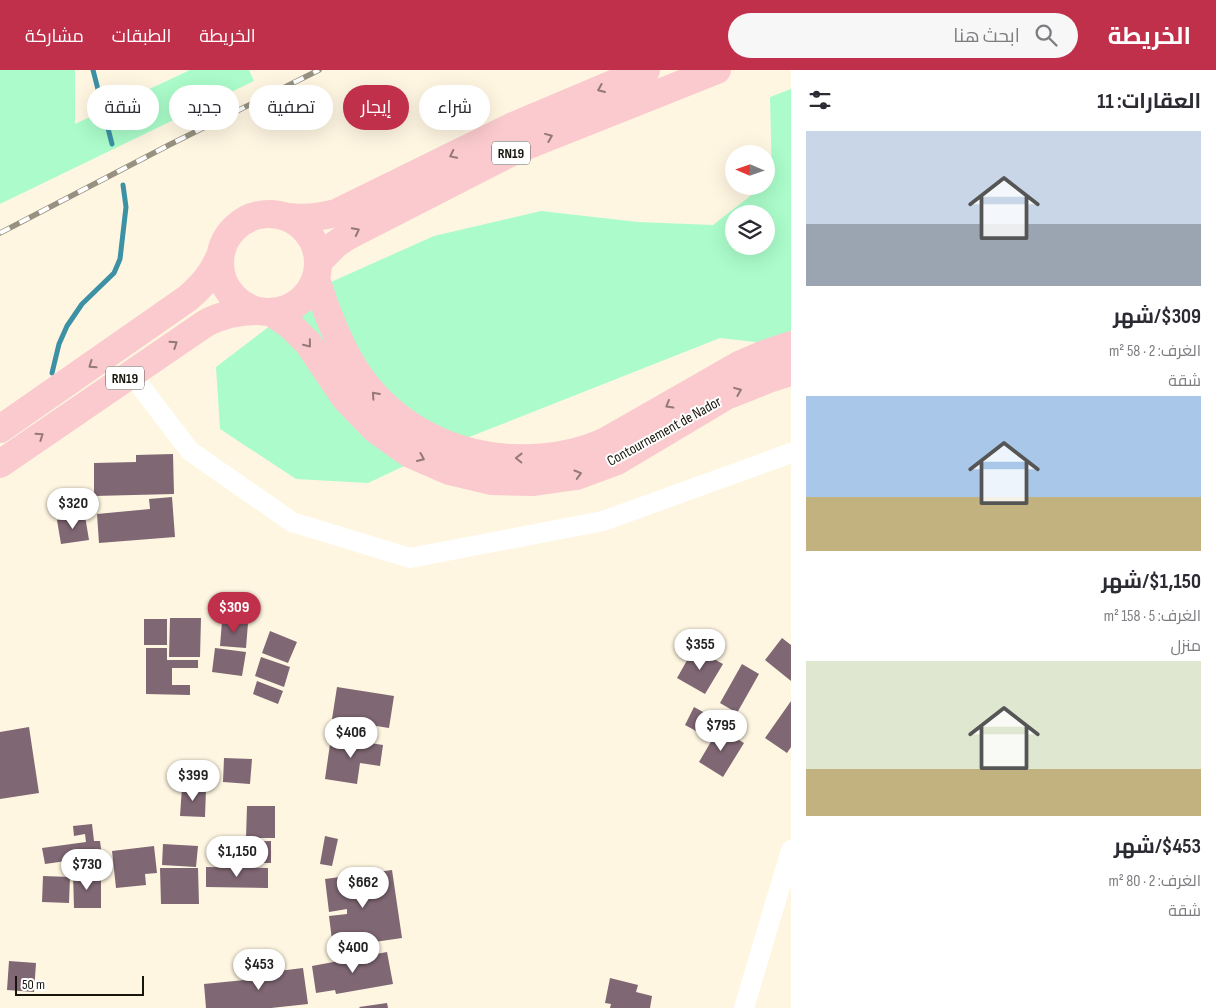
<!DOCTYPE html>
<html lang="ar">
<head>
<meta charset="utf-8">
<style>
  :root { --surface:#fff; --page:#f7f7f7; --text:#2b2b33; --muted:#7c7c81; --accent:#c1304b }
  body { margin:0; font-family:"Sofia Sans Condensed",Cairo,sans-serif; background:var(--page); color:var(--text); direction:rtl; height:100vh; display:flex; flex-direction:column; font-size:19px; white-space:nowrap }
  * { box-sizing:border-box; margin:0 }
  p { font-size:16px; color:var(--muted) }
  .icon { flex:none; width:28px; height:28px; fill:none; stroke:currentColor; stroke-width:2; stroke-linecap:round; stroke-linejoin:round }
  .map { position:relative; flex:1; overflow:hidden; direction:ltr }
  .details { display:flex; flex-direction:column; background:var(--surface); width:425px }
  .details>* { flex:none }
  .guide { position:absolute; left:15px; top:15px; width:475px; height:45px; direction:rtl; display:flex; gap:10px }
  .needle { width:32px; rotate:272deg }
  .controls { position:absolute; left:725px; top:75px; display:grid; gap:10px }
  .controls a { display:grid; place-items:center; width:50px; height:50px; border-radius:50%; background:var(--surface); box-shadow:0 5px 20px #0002; font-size:25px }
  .scale { position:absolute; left:15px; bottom:12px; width:129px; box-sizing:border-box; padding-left:5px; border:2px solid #18150c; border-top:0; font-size:14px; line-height:18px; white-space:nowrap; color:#18150c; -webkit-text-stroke:4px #fff; paint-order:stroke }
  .price { position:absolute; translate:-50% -42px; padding:0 11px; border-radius:18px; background:#fff; color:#222; font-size:16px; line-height:32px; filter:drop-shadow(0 1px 2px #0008) }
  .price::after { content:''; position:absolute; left:50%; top:30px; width:15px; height:11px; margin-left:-8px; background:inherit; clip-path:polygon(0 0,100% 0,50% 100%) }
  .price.selected { background:var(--accent); color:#fff }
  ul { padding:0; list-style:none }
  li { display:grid; align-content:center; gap:10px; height:265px; padding:0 15px }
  li span { display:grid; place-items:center; height:155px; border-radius:0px; color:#555 }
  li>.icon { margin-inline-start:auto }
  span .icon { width:90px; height:90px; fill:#fffc; stroke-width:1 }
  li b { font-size:21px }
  h2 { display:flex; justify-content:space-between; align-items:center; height:60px; padding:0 15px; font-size:21px }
  .pill { padding:0 18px; border-radius:22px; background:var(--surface); box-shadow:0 5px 20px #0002; font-size:18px; line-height:45px }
  .pill.selected { background:var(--accent); color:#fff }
  header { display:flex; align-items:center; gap:30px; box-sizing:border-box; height:70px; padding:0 25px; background:var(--accent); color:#fff }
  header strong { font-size:24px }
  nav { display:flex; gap:28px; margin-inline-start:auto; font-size:18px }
  .search { width:350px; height:45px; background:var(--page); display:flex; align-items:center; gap:12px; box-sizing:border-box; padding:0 18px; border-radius:28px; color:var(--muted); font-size:19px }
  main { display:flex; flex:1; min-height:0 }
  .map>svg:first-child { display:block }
  .green { fill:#abfcca; fill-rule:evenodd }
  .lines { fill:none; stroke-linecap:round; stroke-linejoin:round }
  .stream { stroke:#3c91a5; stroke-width:5 }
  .building { fill:#7f6773 }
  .minor { stroke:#fff; stroke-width:20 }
  .trunk { stroke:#facace; stroke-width:28 }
  .rail-casing { stroke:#969181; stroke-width:5.5 }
  .rail { stroke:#fff; stroke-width:4; stroke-dasharray:11; stroke-linecap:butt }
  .oneway { stroke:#947977 }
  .labels { text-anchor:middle; stroke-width:4; stroke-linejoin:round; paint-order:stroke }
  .shield { fill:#fff; stroke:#5d5b55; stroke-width:1 }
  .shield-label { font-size:14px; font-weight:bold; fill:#18150c }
  .street-label { font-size:15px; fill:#18150c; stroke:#fff }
</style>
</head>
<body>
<header>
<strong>الخريطة</strong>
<div class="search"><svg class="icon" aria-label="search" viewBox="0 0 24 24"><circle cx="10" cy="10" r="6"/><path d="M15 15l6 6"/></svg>ابحث هنا</div>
<nav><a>الخريطة</a><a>الطبقات</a><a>مشاركة</a></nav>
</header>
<main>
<section class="details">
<h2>العقارات: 11<svg class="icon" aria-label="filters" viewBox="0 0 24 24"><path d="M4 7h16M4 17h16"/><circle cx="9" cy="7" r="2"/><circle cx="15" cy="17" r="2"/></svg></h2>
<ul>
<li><span style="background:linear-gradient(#c9d6e8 60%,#9aa5b1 0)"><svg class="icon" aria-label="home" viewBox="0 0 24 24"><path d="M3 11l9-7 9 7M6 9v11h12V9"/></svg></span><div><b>$309/شهر</b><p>الغرف: 2 · 58 m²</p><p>شقة</p></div></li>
<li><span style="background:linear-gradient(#a9c7e8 65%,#c2b280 0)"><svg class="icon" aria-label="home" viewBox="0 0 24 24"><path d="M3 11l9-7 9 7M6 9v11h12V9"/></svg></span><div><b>$1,150/شهر</b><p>الغرف: 5 · 158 m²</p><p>منزل</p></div></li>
<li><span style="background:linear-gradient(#dfe7d0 70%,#c2b280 0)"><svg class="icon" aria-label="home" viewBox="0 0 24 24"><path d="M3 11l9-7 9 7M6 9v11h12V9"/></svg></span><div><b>$453/شهر</b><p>الغرف: 2 · 80 m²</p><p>شقة</p></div></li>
</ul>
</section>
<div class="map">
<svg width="791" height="938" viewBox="0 0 791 938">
  <rect width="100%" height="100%" fill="#fef6e1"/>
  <path class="green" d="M0 0H75V54L190 0H249L254 11 0 134Z
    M791 19V276L720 268 449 375 368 413 296 409 220 359 216 297 322 216 434 166 541 141 638 152 713 155 763 116H766V114L772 109 770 27ZM734 144H766V176H734Z"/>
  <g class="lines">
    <path class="stream" d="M93 0 112 74
      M52 303 59 274 67 256 82 234 114 203 120 189 126 137 123 115"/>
  </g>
  <path class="building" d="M173 384 174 424 94 426V393L136 392V385Z
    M172 427 175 467 99 473 97 444 150 439 149 429Z
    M85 446 89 470 61 474 57 450Z
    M170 548H201L200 587H169Z
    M144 549H167V575H144Z
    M222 551 248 553 246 578 220 576Z
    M270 561 297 572 288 593 262 583Z
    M782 568 791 575V611L765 590Z
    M146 578H167V590H198V598H172V615H190V625L146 624Z
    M215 578 246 582 242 606 212 602Z
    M694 578 723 594 705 624 677 608Z
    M261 587 290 597 284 617 255 606Z
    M742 594 759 604 737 643 720 633Z
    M257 611 283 621 278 634 253 624Z
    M337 617 394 626 389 658 332 649Z
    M791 631V677L787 683 765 668Z
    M694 637 716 649 707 667 685 655Z
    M29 657 39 723 0 729V662Z
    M719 658 744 673 723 707 699 692Z
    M331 667 383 675 380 696 360 693 357 714 325 709Z
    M224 688 252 689 250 714 223 712Z
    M182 717 206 719 205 747 180 746Z
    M247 736H275V768H246Z
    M92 754 94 771H100L102 786 45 794 42 778 86 772 85 764 74 766 73 756Z
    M325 766 338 769 332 796 320 794Z
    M271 771V793H232V772Z
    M163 774 198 776 196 797 162 795Z
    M154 776 157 803 145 804 146 815 116 818 112 781Z
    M206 797 268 798V818L206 817Z
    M160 798H198L199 834H161Z
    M392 800 402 868 333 878 329 846 347 844V839L329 842 325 809Z
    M73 804H101V838H74Z
    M43 806 70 807 69 833 42 832Z
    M387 882 393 914 336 924 335 920 316 923 312 896Z
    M9 891 36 893 34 922 7 920Z
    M303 898 308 934 271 938H206L204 914 245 910V905Z
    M610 908 638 915 636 922 652 926 650 938H610L611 934 605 933Z
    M387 933 388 938H360L359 937Z"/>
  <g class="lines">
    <path class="minor" d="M131 304 190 381 292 452 410 488 603 451 791 383
      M744 938 791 780"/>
    <path class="trunk" d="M220 193a49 49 0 1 1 98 0a49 49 0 1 1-98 0Z
      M289 147C306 149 320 147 336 143L513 56 646 0
      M319 191 336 174 346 167 516 80 717 0
      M316 209C325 238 336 267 351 293 385 351 446 385 512 388 546 389 577 385 608 370L741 294 764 284 791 275
      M272 243 291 256 308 273 345 328 375 359 410 384 449 401 491 411 534 412 576 406 617 391 726 326 771 308 791 302
      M0 359 188 228C203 215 212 204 220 186
      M0 394 206 253C223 244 238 241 257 241"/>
    <defs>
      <path id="rail" d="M0 163 169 75 319 0"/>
    </defs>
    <use href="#rail" class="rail-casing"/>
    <use href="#rail" class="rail"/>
  </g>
  <defs><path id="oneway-chevron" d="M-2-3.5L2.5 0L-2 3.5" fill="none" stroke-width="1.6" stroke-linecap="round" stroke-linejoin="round" transform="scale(1.25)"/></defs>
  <g class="oneway">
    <use href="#oneway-chevron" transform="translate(601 19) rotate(157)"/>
    <use href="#oneway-chevron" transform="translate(549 67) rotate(-22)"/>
    <use href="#oneway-chevron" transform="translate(453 85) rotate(154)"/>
    <use href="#oneway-chevron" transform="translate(356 161) rotate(-27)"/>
    <use href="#oneway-chevron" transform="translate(174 274) rotate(-34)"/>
    <use href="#oneway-chevron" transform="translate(308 274) rotate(51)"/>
    <use href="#oneway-chevron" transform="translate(92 295) rotate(145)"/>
    <use href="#oneway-chevron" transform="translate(738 321) rotate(-22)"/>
    <use href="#oneway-chevron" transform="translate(375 325) rotate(-132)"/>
    <use href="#oneway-chevron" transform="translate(669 335) rotate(150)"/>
    <use href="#oneway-chevron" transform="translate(40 366) rotate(-34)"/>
    <use href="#oneway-chevron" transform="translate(421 388) rotate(24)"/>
    <use href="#oneway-chevron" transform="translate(519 388) rotate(-179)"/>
    <use href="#oneway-chevron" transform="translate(578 404) rotate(-16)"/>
  </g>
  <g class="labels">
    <g class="shield">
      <rect x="492" y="71.5" width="38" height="23" rx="4"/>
      <rect x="106" y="296.5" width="38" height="23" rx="4"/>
    </g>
    <g class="shield-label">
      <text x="511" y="88">RN19</text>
      <text x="125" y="313">RN19</text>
    </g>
    <g class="street-label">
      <text transform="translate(664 361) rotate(-29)" y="5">Contournement de Nador</text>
    </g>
  </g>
</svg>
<div class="controls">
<a><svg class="needle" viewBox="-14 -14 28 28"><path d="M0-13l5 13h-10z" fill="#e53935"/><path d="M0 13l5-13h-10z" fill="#7c7c81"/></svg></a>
<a><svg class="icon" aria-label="layers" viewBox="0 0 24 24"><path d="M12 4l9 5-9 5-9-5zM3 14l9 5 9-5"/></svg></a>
</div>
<div class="scale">50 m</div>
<b class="price" style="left:73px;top:460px">$320</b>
<b class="price selected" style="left:234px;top:564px">$309</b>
<b class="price" style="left:700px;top:601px">$355</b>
<b class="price" style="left:721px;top:682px">$795</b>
<b class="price" style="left:351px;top:689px">$406</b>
<b class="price" style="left:193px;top:732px">$399</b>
<b class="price" style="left:237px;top:808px">$1,150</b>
<b class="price" style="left:87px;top:821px">$730</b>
<b class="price" style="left:363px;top:839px">$662</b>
<b class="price" style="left:353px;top:904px">$400</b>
<b class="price" style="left:259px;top:921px">$453</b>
<div class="guide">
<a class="pill">شراء</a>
<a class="pill selected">إيجار</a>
<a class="pill">تصفية</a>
<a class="pill">جديد</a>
<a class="pill">شقة</a>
</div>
</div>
</main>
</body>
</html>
